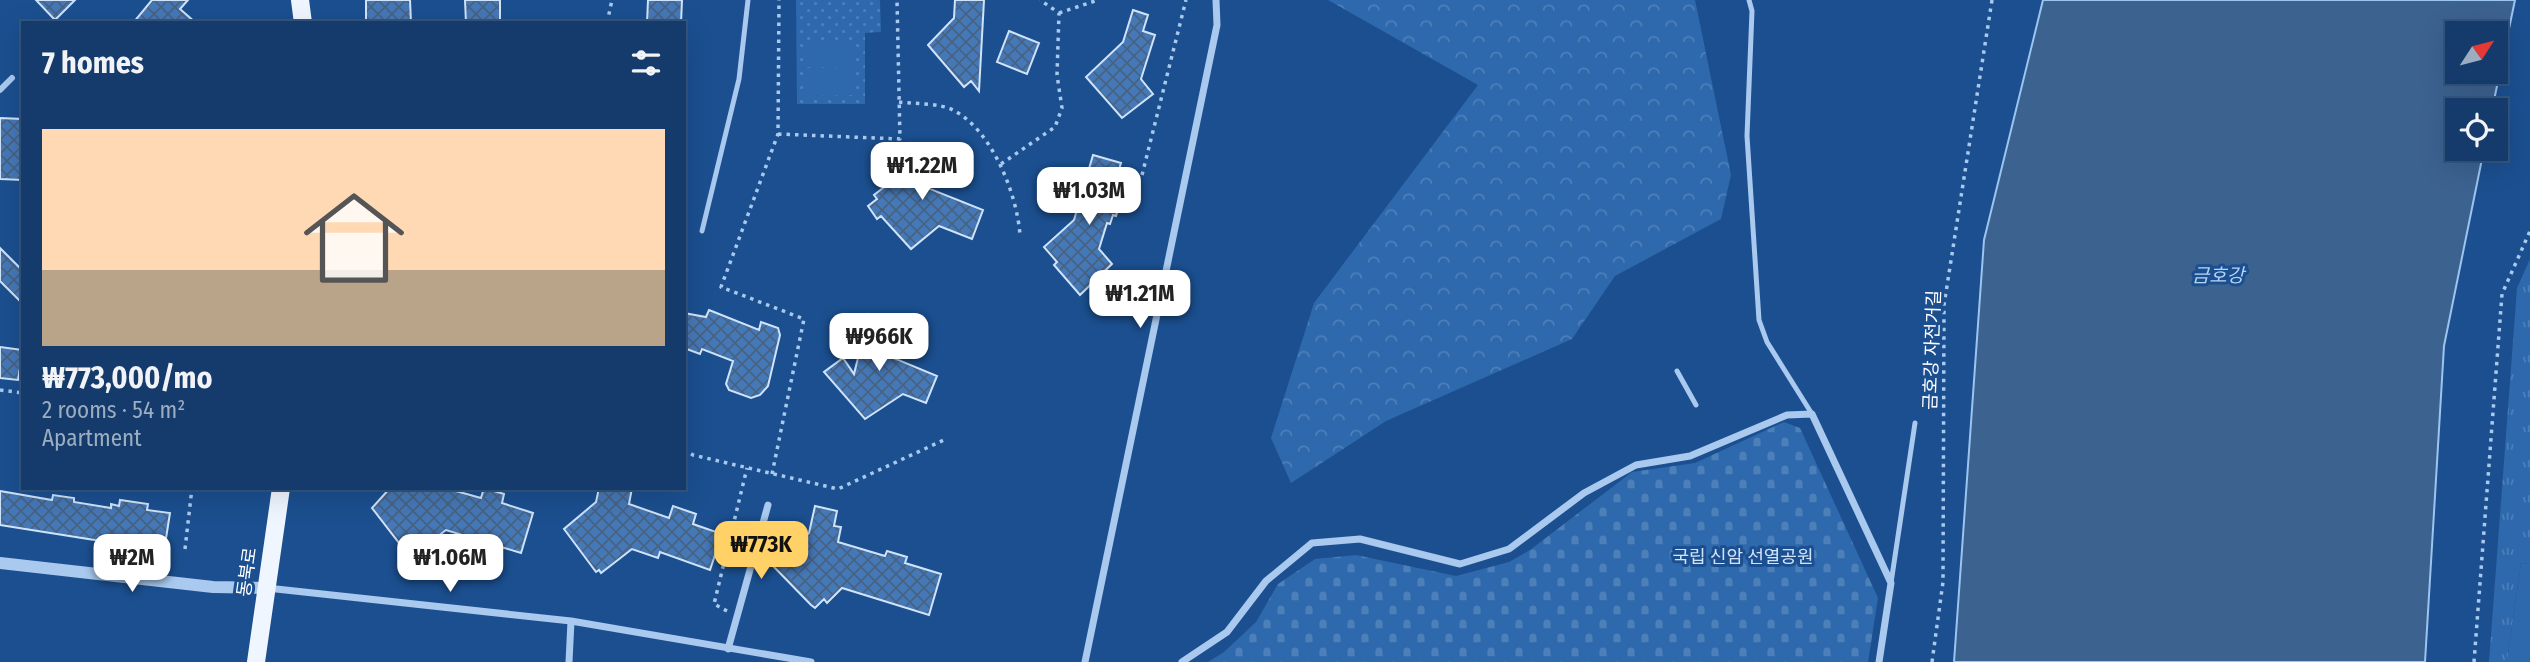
<!DOCTYPE html>
<html lang="en">
<head>
<meta charset="utf-8">
<style>
  :root { --surface:#143b6b; --page:#1d4271; --text:#f1f3f6; --muted:#9dadc1; --line:#33557e; --accent:#ffd166 }
  body { margin:0; font-family:"Fira Sans Condensed","Noto Sans KR",sans-serif; background:var(--page); color:var(--text); height:100vh; display:flex; flex-direction:column; font-size:26px; white-space:nowrap }
  * { box-sizing:border-box; margin:0 }
  p { font-size:23px; color:var(--muted) }
  .icon { flex:none; width:38px; height:38px; fill:none; stroke:currentColor; stroke-width:2; stroke-linecap:round; stroke-linejoin:round }
  .map { position:relative; flex:1; overflow:hidden }
  .side { position:absolute; left:21px; top:21px; width:665px; height:469px; display:flex; flex-direction:column; background:var(--surface); border-radius:0px; box-shadow:0 7px 28px #0002,0 0 0 2px var(--line) }
  .side>* { flex:none }
  .needle { width:46px; rotate:54deg }
  .buttons { position:absolute; left:2445px; top:21px; display:grid; gap:14px }
  .buttons a { display:grid; place-items:center; width:63px; height:63px; border-radius:0px; background:var(--surface); box-shadow:0 7px 28px #0002,0 0 0 2px var(--line); font-size:35px }
  .price { position:absolute; translate:-50% -60px; padding:0 16px; border-radius:14px; background:#fff; color:#222; font-size:23px; line-height:46px; filter:drop-shadow(0 2px 4px #0008) }
  .price::after { content:''; position:absolute; left:50%; top:42px; width:21px; height:16px; margin-left:-10px; background:inherit; clip-path:polygon(0 0,100% 0,50% 100%) }
  .price.on { background:var(--accent); color:#111 }
  ul { padding:0; list-style:none }
  li { display:grid; align-content:center; gap:14px; height:371px; padding:0 21px }
  li+li { border-top:2px solid var(--line) }
  li span { display:grid; place-items:center; height:217px; border-radius:0px; color:#555 }
  li>.icon { margin-inline-start:auto }
  span .icon { width:126px; height:126px; fill:#fffc; stroke-width:1 }
  li b { font-size:30px }
  h2 { display:flex; justify-content:space-between; align-items:center; height:84px; padding:0 21px; font-size:30px }
  .map>svg:first-child { display:block }
  .grass { fill:url(#grass-tufts) }
  .forest { fill:url(#forest-crowns) }
  .cemetery { fill:url(#cemetery-stones) }
  .park { fill:url(#park-dots) }
  .garden { fill:#2e69ad }
  .water { fill:#3c6290; stroke:#9cc4f0; stroke-width:2; fill-rule:evenodd }
  .building { fill:url(#building-cross-hatch); stroke:#cfe3fa; stroke-width:2 }
  .lines { fill:none; stroke-linecap:round; stroke-linejoin:round }
  .path { stroke:#a9c9ee; stroke-width:3.5; stroke-dasharray:3.5 5; stroke-linecap:butt }
  .service { stroke:#a9c9ee; stroke-width:5 }
  .pedestrian { stroke:#a9c9ee; stroke-width:6 }
  .minor { stroke:#a9c9ee; stroke-width:7 }
  .tertiary { stroke:#a9c9ee; stroke-width:12 }
  .primary { stroke:#f0f6ff; stroke-width:18 }
  .labels { text-anchor:middle; stroke-width:6; stroke-linejoin:round; paint-order:stroke }
  .street-label { font-size:18px; fill:#fff; stroke:#1b4f8f }
  .park-label { font-size:18px; fill:#cfe3fa; stroke:#1b4f8f }
  .water-label { font-size:19px; font-style:italic; fill:#b5d3f5; stroke:#1b4f8f }
</style>
</head>
<body>
<div class="map">
<svg width="2530" height="662" viewBox="0 0 2530 662">
  <defs>
    <pattern id="grass-tufts" width="24" height="20" patternUnits="userSpaceOnUse" patternTransform="scale(1.75)"><rect width="24" height="20" fill="#2e69ad"/><path d="M3 7l-1-3M5 7V3M7 7l1-3M15 17l-1-3M17 17v-4M19 17l1-3" fill="none" stroke="#4d80b9"/></pattern>
    <pattern id="forest-crowns" width="20" height="18" patternUnits="userSpaceOnUse" patternTransform="scale(1.75)"><rect width="20" height="18" fill="#2e69ad"/><path d="M2 6a3 3 0 1 1 6 0M12 15a3 3 0 1 1 6 0" fill="none" stroke="#4d80b9"/></pattern>
    <pattern id="cemetery-stones" width="16" height="16" patternUnits="userSpaceOnUse" patternTransform="scale(1.75)"><rect width="16" height="16" fill="#2e69ad"/><path d="M2 7V4a2 2 0 0 1 4 0v3zM10 15v-3a2 2 0 0 1 4 0v3z" fill="#4d80b9"/></pattern>
    <pattern id="park-dots" width="8" height="8" patternUnits="userSpaceOnUse" patternTransform="scale(1.75)"><rect width="8" height="8" fill="#2e69ad"/><path d="M2 2h.1M6 6h.1" fill="none" stroke="#4d80b9" stroke-width="1.8" stroke-linecap="round"/></pattern>
    <pattern id="building-cross-hatch" width="8" height="8" patternUnits="userSpaceOnUse" patternTransform="scale(1.75)"><rect width="8" height="8" fill="#4478b7"/><path d="M0 0l8 8M0 8l8-8" fill="none" stroke="#486282"/></pattern>
  </defs>
  <rect width="100%" height="100%" fill="#1b4f8f"/>
  <path class="grass" d="M2530 259V564L2521 563 2507 662H2489L2517 288Z"/>
  <path class="forest" d="M1328 0H1695L1731 175 1721 219 1615 276 1572 339 1386 421 1291 483 1271 438 1314 303 1478 85Z"/>
  <path class="cemetery" d="M1784 422 1800 428 1878 598 1868 662H1208L1224 652 1256 622 1278 584 1315 559 1356 555 1456 576 1509 562 1530 550 1632 472 1695 463Z"/>
  <path class="park" d="M796 0H880L881 32 865 33V104H797Z"/>
  <path class="garden" d="M804 43 853 44V68L804 67Z
    M854 71V95L806 96V72Z
    M2521 563 2530 564V662H2507Z"/>
  <path class="water" d="M2043 0H2515L2492 110H2457V149H2484L2444 346 2425 662H1954L1984 240ZM2457 33H2496V72H2457Z"/>
  <path class="building" d="M36 0H75L55 20Z
    M152 0H188L180 9 196 23H133Z
    M366 0H410L411 23H366Z
    M465 0H500V23H466Z
    M648 0H682L681 23H647Z
    M955 0H984L979 91 971 81 964 87 928 45 954 18Z
    M1133 10 1148 15 1143 31 1155 35 1141 79 1153 94 1122 118 1086 77 1123 42Z
    M1009 31 1039 43 1027 74 997 62Z
    M0 118 23 119V180L0 179Z
    M911 143 941 152 930 189 983 210 972 239 939 226 911 249 881 216 877 219 868 206 877 199 874 195 901 174Z
    M1093 155 1121 163 1114 186 1124 189 1116 216 1113 215 1110 224 1107 223 1099 249 1112 264 1080 295 1054 265 1057 262 1044 247 1074 220Z
    M0 248 23 271V304L0 281Z
    M709 310 759 330 761 322 778 328 780 335 768 386 760 395 751 398 729 390 726 384 733 361 702 349 700 354 684 348V313L706 317Z
    M869 314 895 321 886 351 892 353 891 357 937 376 926 403 903 394 865 419 824 372 843 358 854 374Z
    M0 347 23 350 18 380 0 378Z
    M390 488H445L481 498 484 488 504 494 502 503 533 513 521 553 446 530 421 549 419 546 406 552 372 508Z
    M599 488H632L629 504 669 518 673 506 696 514 693 524 722 534 710 570 660 552 658 558 632 549 601 573 599 570 596 572 564 529 596 502Z
    M0 491 52 500 53 495 74 498V502L111 508V504L119 506 120 500 148 504 147 510 170 513 164 551 0 525Z
    M815 506 837 511 834 526 841 527 838 542 885 556 887 551 907 557 905 563 941 574 929 615 842 588 827 603 824 599 815 608 811 605 774 567 809 533Z"/>
  <g class="lines">
    <path class="path" d="M1059 13 1098 0
      M607 23 612 0
      M899 102C914 104 940 103 953 110 992 130 1017 194 1020 235
      M778 134 900 139 897 0
      M1001 164 1055 127 1062 108 1057 75 1059 13 1040 0
      M1142 175 1186 0
      M0 390 23 393
      M684 449 693 455 838 489 946 439
      M772 474 804 319 721 287 778 134 779 0
      M185 549 192 488
      M727 611 714 604 747 468
      M1932 662 1943 582 1944 305 1992 0
      M2474 662 2502 294 2530 231"/>
    <path class="service" d="M1749 0 1752 11 1747 136 1759 320 1767 342 1812 414
      M702 231 739 79 748 0
      M1677 371 1696 405
      M1891 583 1915 423"/>
    <path class="pedestrian" d="M0 90 12 78"/>
    <path class="minor" d="M267 588 571 621 569 662
      M571 621 811 662
      M728 649 768 505
      M1085 662 1217 25 1216 0
      M1182 662 1227 632 1266 581 1312 543 1360 539 1460 564 1509 549 1584 493 1636 465 1690 456 1787 415 1812 414 1891 583 1879 662"/>
    <path class="tertiary" d="M0 563 213 587 266 588"/>
    <path class="primary" d="M300 0 303 23
      M256 662 281 488"/>
  </g>
  <g class="labels">
    <g class="street-label">
      <text transform="translate(1932 350) rotate(-88)" y="6">금호강 자전거길</text>
      <text transform="translate(247 572) rotate(-82)" y="6">동북로</text>
    </g>
    <g class="park-label">
      <text x="1743" y="563">국립 신암 선열공원</text>
    </g>
    <g class="water-label">
      <text x="2218" y="282">금호강</text>
    </g>
  </g>
</svg>
<div class="buttons">
<a><svg class="needle" viewBox="-14 -14 28 28"><path d="M0-13l5 13h-10z" fill="#e53935"/><path d="M0 13l5-13h-10z" fill="#9dadc1"/></svg></a>
<a><svg class="icon" aria-label="locate" viewBox="0 0 24 24"><circle cx="12" cy="12" r="6"/><path d="M12 2v4M12 18v4M2 12h4M18 12h4"/></svg></a>
</div>
<b class="price" style="left:922px;top:202px">₩1.22M</b>
<b class="price" style="left:1089px;top:227px">₩1.03M</b>
<b class="price" style="left:1140px;top:330px">₩1.21M</b>
<b class="price" style="left:879px;top:373px">₩966K</b>
<b class="price on" style="left:761px;top:581px">₩773K</b>
<b class="price" style="left:132px;top:594px">₩2M</b>
<b class="price" style="left:450px;top:594px">₩1.06M</b>
<section class="side">
<h2>7 homes<svg class="icon" aria-label="filters" viewBox="0 0 24 24"><path d="M4 7h16M4 17h16"/><circle cx="9" cy="7" r="2"/><circle cx="15" cy="17" r="2"/></svg></h2>
<ul>
<li><span style="background:linear-gradient(#ffd9b3 65%,#b9a48a 0)"><svg class="icon" aria-label="home" viewBox="0 0 24 24"><path d="M3 11l9-7 9 7M6 9v11h12V9"/></svg></span><div><b>₩773,000/mo</b><p>2 rooms · 54 m²</p><p>Apartment</p></div></li>
</ul>
</section>
</div>
</body>
</html>
